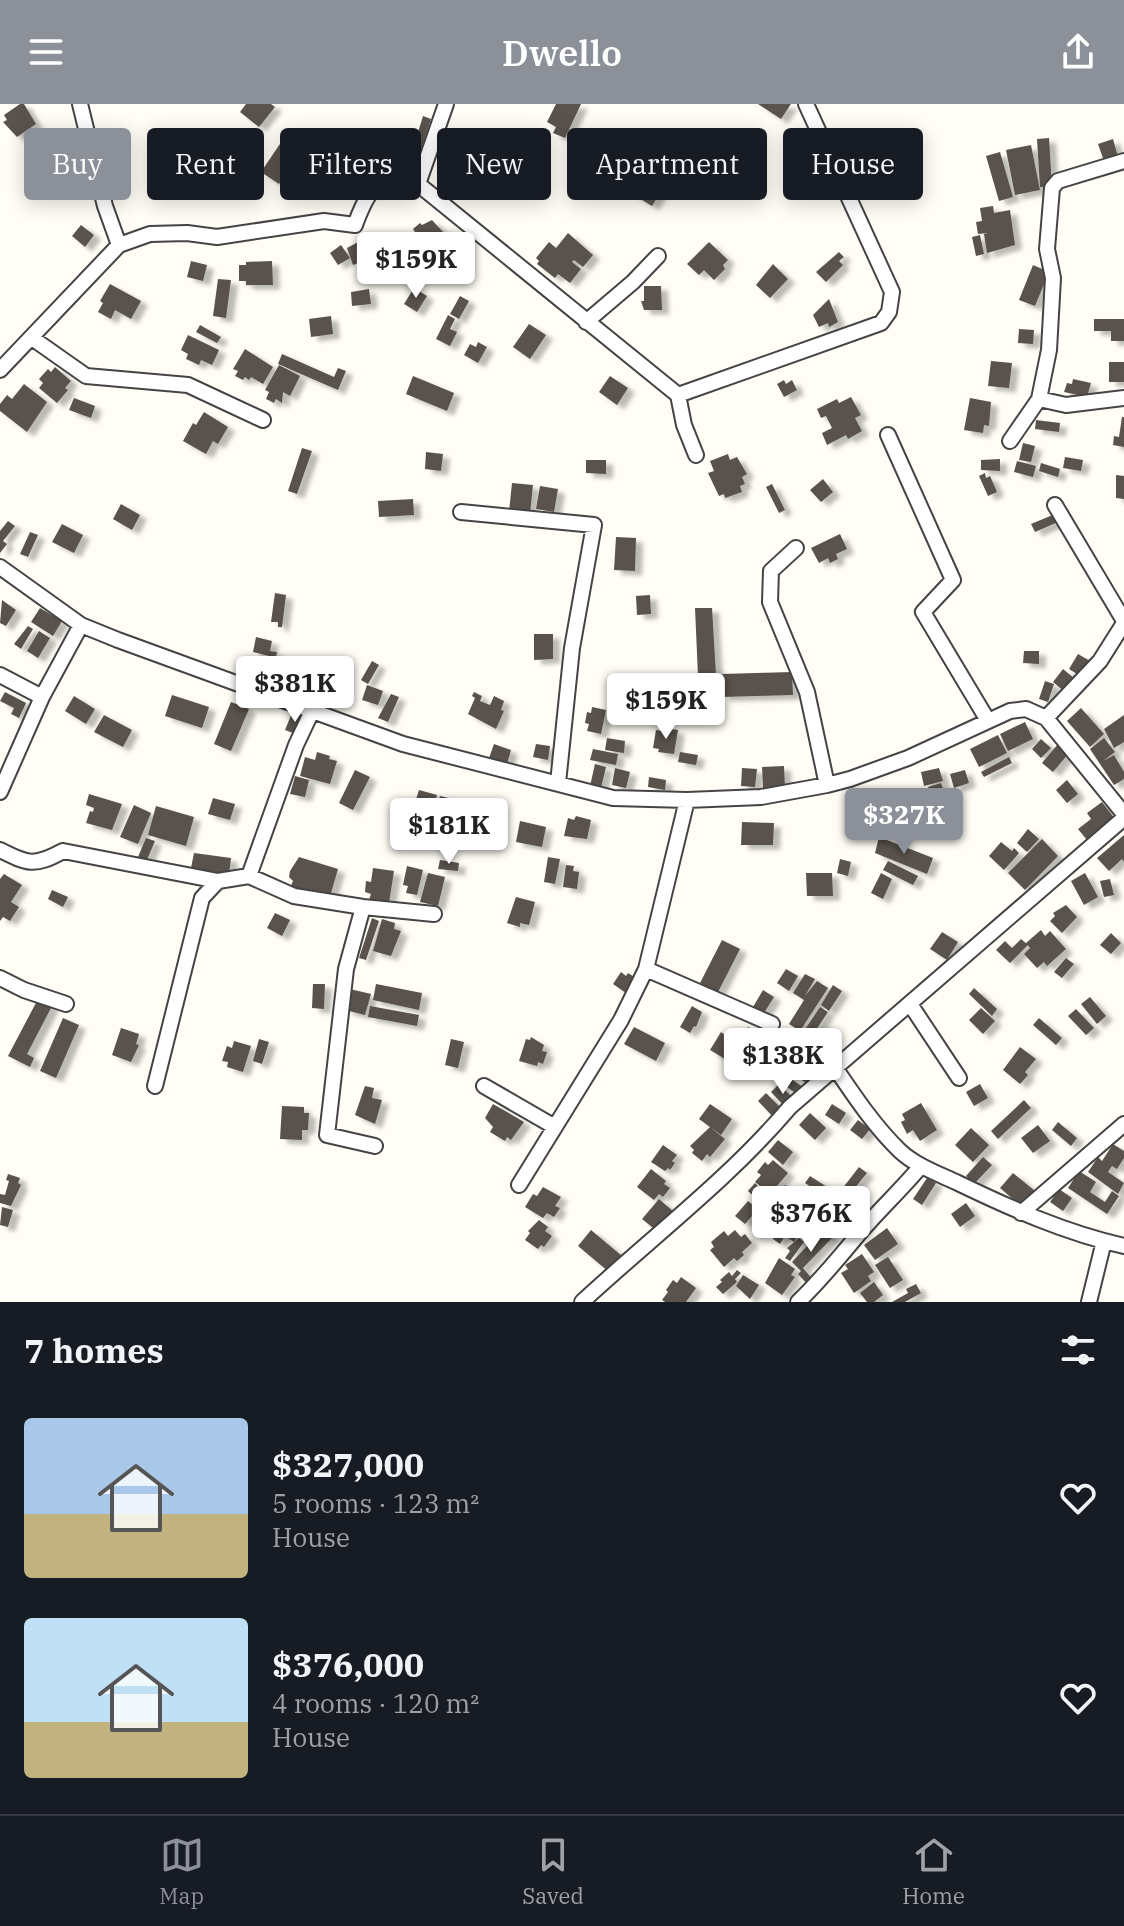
<!DOCTYPE html>
<html lang="en">
<head>
<meta charset="utf-8">
<style>
  :root { --surface:#171b24; --page:#20242c; --text:#f1f3f6; --muted:#9ea1a6; --line:#363941; --accent:#8c9099 }
  body { margin:0; font-family:"IBM Plex Serif",serif; background:var(--page); color:var(--text); height:100vh; display:flex; flex-direction:column; font-size:30px; white-space:nowrap }
  * { box-sizing:border-box; margin:0 }
  p { font-size:26px; color:var(--muted) }
  .icon { flex:none; width:44px; height:44px; fill:none; stroke:currentColor; stroke-width:2; stroke-linecap:round; stroke-linejoin:round }
  .map { position:relative; height:1198px; overflow:hidden }
  .sheet { display:flex; flex-direction:column; background:var(--surface); flex:1 }
  .sheet>* { flex:none }
  .top-card { position:absolute; left:24px; top:24px; width:1076px; height:72px; display:flex; gap:16px }
  .price { position:absolute; translate:-50% -68px; padding:0 18px; border-radius:8px; background:#fff; color:#222; font-size:26px; line-height:52px; filter:drop-shadow(0 2px 4px #0008) }
  .price::after { content:''; position:absolute; left:50%; top:48px; width:24px; height:18px; margin-left:-12px; background:inherit; clip-path:polygon(0 0,100% 0,50% 100%) }
  .price.active { background:var(--accent); color:#fff }
  ul { padding:0; list-style:none }
  li { display:flex; align-items:center; gap:24px; height:200px; padding:0 24px }
  li span { display:grid; place-items:center; flex:none; width:224px; height:160px; border-radius:8px; color:#555 }
  li>.icon { margin-inline-start:auto }
  span .icon { width:96px; height:96px; fill:#fffc; stroke-width:1 }
  li b { font-size:34px }
  h2 { display:flex; justify-content:space-between; align-items:center; height:96px; padding:0 24px; font-size:34px }
  .chip { padding:0 28px; border-radius:8px; background:var(--surface); box-shadow:0 4px 20px #0003; font-size:28px; line-height:72px }
  .chip.active { background:var(--accent); color:#fff }
  header { display:flex; justify-content:space-between; align-items:center; height:104px; padding:0 24px; background:var(--accent); color:#fff; font-size:36px; font-weight:600 }
  .dock { display:flex; justify-content:space-around; align-items:center; height:112px; border-top:2px solid var(--line); background:var(--surface); font-size:22px; color:var(--muted) }
  .dock a { display:grid; justify-items:center; gap:4px }
  .dock .active { color:var(--accent) }
  .map>svg:first-child { display:block }
  .building { fill:#5a524d; filter:url(#shadow) }
  .lines { fill:none; stroke-linecap:round; stroke-linejoin:round }
  .minor-casing { stroke:#444; stroke-width:18 }
  .minor { stroke:#fff; stroke-width:14 }
</style>
</head>
<body>
<header><svg class="icon" aria-label="menu" viewBox="0 0 24 24"><path d="M4 6h16M4 12h16M4 18h16"/></svg>Dwello<svg class="icon" aria-label="share" viewBox="0 0 24 24"><path d="M12 15V3M7 8l5-5 5 5M5 13v7h14v-7"/></svg></header>
<div class="map">
<svg width="1124" height="1198" viewBox="0 0 1124 1198">
  <defs>
    <filter id="shadow"><feDropShadow dx="7" dy="4.5" stdDeviation="2" flood-color="#0004"/></filter>
  </defs>
  <rect width="100%" height="100%" fill="#fffdf5"/>
  <path class="building" d="M20 0H24L36 20 17 33 3 18 7 16 4 11Z
    M246 0H271L275 3 259 23 240 8Z
    M556 0H581L565 34 553 29 556 23 547 18Z
    M758 0H791L781 15Z
    M423 12 431 15 412 73 401 71 392 62 397 57 408 61Z
    M394 24 409 34 395 56 380 47Z
    M343 32 363 45 355 57 343 50 345 46 338 41Z
    M284 34 302 47 279 80 261 68Z
    M1049 34 1052 83H1040L1037 35Z
    M1113 35 1119 56 1105 60 1098 40Z
    M1031 41 1040 86 1015 91 1006 46Z
    M461 45 481 57 462 87 447 77 450 73 442 69Z
    M1000 48 1013 93 999 97 986 52Z
    M644 68 665 81 652 102 631 89Z
    M993 102 994 109 1010 106 1015 141 987 149 984 130 988 129 978 130 976 118 982 117 980 104Z
    M432 116 443 128 422 147 409 133 415 128 413 125 420 119 422 121Z
    M81 121 94 131 85 143 72 132Z
    M568 129 593 151 583 163 574 156 572 158 581 165 570 179 558 170 555 174 537 160 539 157 536 154 549 138 556 144Z
    M980 131 984 150 976 152 972 133Z
    M362 136 366 137 372 154 353 161 347 144Z
    M709 138 728 156 723 161 725 165 714 176 704 166 699 171 687 160Z
    M341 141 350 154 338 161 330 149Z
    M839 148 844 153 839 157 843 161 826 178 816 168Z
    M191 157 207 161 203 177 187 173Z
    M272 157 273 181H246V177H239V161H246V158Z
    M773 160 788 175 770 194 756 181Z
    M1033 161 1049 168 1035 202 1019 196Z
    M218 175 231 176 226 214 213 212Z
    M110 180 141 197 131 215 115 206 111 215 98 208 103 199 100 197Z
    M644 182H661L662 206H644L641 197H644Z
    M414 184 427 192 417 208 404 200Z
    M369 185 371 200 352 202 351 188Z
    M460 192 469 197 459 215 450 210Z
    M829 195 838 218 829 223 828 219 819 223 813 211Z
    M448 211 455 215 450 225 457 228 450 242 436 235Z
    M331 212 333 230 311 233 309 215Z
    M1094 215H1124V237H1111V227H1094Z
    M529 220 546 231 530 255 513 243Z
    M200 221 221 233 217 239 196 228Z
    M1019 225 1034 226 1033 240 1018 239Z
    M188 231 219 246 212 261 201 256 199 261 186 255 188 250 181 246Z
    M478 238 487 243 478 259 464 251 470 240 476 243Z
    M245 245 273 263 263 280 251 273 249 276 245 273 243 276 235 272 238 267 233 265Z
    M282 250 334 273 338 264 346 267 338 286 278 260Z
    M991 257 1012 259 1009 284 988 282Z
    M1109 258H1124V278H1109Z
    M279 261 300 272 290 292 283 288 282 299 276 295 274 299 266 295 269 288 265 286Z
    M55 263 71 277 65 284 68 286 57 299 39 284 43 279 39 275 48 265 51 268Z
    M413 272 454 289 447 307 406 290Z
    M610 272 628 284 617 301 599 288Z
    M1073 275 1091 279 1087 293 1064 288 1067 279 1072 280Z
    M784 276 786 280 792 276 797 286 784 293 777 280Z
    M24 280 47 298 27 328 0 307V300L7 291 12 295Z
    M851 293 861 311 855 314 862 327 848 335 846 331 827 341 822 329 832 324 826 312 821 314 817 305 837 295 839 299Z
    M74 294 95 302 91 314 69 306Z
    M970 294 991 298 989 322 984 321 983 329 964 326Z
    M204 308 228 323 218 340 213 337 206 350 183 337 193 319 196 321Z
    M1122 313H1124V343L1113 341 1114 332 1119 333Z
    M1036 316 1060 319 1059 328 1035 325Z
    M1023 339 1035 342 1031 358 1019 356Z
    M302 344 312 347 297 390 288 387Z
    M426 348 443 350 441 367 425 365Z
    M728 350 730 356 737 353 747 370 742 373 745 380 740 382 742 388 725 394 724 390 719 392 708 369 714 367 710 357Z
    M1065 353 1083 356 1081 367 1063 364Z
    M1000 355V367L981 366V356Z
    M586 356H606V370L586 369Z
    M1017 357 1036 362 1033 373 1014 368Z
    M1041 359 1060 365 1058 373 1039 367Z
    M985 369 986 374 990 372 997 388 988 392 979 372Z
    M1116 371 1124 372V395L1116 394Z
    M823 375 833 388 821 398 810 386Z
    M512 379 533 381 530 410 509 408Z
    M772 380 785 406 779 409 766 383Z
    M540 382 558 385 554 408 536 405Z
    M413 395 414 411 379 413 378 397Z
    M121 400 140 411 132 426 113 415Z
    M1055 410 1058 418 1035 428 1031 420Z
    M8 417 15 422 3 437 7 440 0 449V427Z
    M62 420 83 431 74 449 52 438Z
    M30 428 38 431 28 453 20 450Z
    M840 430 847 445 836 450 838 455 830 459 828 454 819 459 811 444Z
    M616 433 636 434 635 467 614 466Z
    M275 489 286 491 282 523H278V518H271Z
    M650 491 651 510 637 511 636 492Z
    M2 496 16 506 6 522 0 519Z
    M40 504 62 517 53 532 31 518Z
    M695 504H712L716 571 698 572Z
    M28 522 33 525 21 545 14 540Z
    M39 527 50 534 38 554 27 547Z
    M534 530H553V555L534 556Z
    M256 533 272 537 270 547 277 548 274 563 267 561 269 552 253 548Z
    M1024 547H1039V560L1023 559Z
    M1078 550 1090 557 1080 572 1069 565Z
    M372 557 379 561 368 580 361 576Z
    M1063 565 1075 575 1065 588 1053 578Z
    M792 568 793 591 722 593V570Z
    M1045 577 1054 580 1048 598 1039 595Z
    M367 581 383 587 378 601 362 596Z
    M5 588 26 599 19 614 11 610 14 604 0 597Z
    M474 588 482 592 480 597 490 601 494 592 504 597 501 606 504 607 496 625 468 610 475 594 472 592Z
    M391 590 399 593 388 618 378 614Z
    M689 590 697 592 691 615 683 613 685 604 681 603 682 597 687 598Z
    M172 591 209 603 202 624 165 612Z
    M74 592 95 605 86 620 65 607Z
    M652 597 672 598 671 614H657V608L652 607Z
    M231 598 249 605 231 647 214 640Z
    M592 603 606 606 601 630 587 627 589 620 585 619 587 608 591 609Z
    M1081 604 1104 630 1090 643 1067 617Z
    M292 609 305 614 298 631 285 626Z
    M104 611 132 626 123 643 94 628Z
    M1124 611V638L1114 644 1104 625Z
    M1025 618 1033 635 1008 647 1000 630Z
    M664 624 678 626 674 650 658 648 659 645 653 644 656 626 663 627Z
    M998 631 1007 649 979 663 970 645Z
    M607 634 625 637 624 649 605 646Z
    M1104 634 1115 648 1103 657 1114 651 1124 668V675L1114 681 1090 645Z
    M1041 635 1051 644 1041 654 1032 645Z
    M494 640 511 646 507 660 489 654Z
    M536 640 550 642 548 656 533 653Z
    M1058 640 1069 649 1053 668 1042 659Z
    M593 645 618 650 616 661 590 656Z
    M317 648 330 652 329 655 337 657 330 680 300 672 305 653 315 656Z
    M680 648 698 651 696 661 678 658Z
    M1009 653 1012 659 984 673 981 668Z
    M595 660 606 663 601 684 590 682Z
    M784 662 785 683 763 684 762 663Z
    M615 664 630 668 626 684 612 681Z
    M742 664 757 665 755 683 741 682Z
    M939 664 943 677 924 682 921 668Z
    M355 666 370 673 353 706 339 699Z
    M965 666 969 679 954 684 950 670Z
    M295 672 309 676 305 693 290 690Z
    M649 673 666 676 665 686 648 683Z
    M1067 676 1078 690 1067 699 1056 686Z
    M941 679 943 685 935 687 939 699 932 701 928 683Z
    M419 686 437 691 431 711 413 705Z
    M89 690 122 700 112 726 86 719 90 707 93 708 94 704 86 701Z
    M440 692 453 695 449 710 436 706Z
    M213 694 235 700 230 716 208 710Z
    M1102 698 1115 715 1087 736 1078 725 1091 715 1087 709Z
    M134 701 151 709 138 740 120 733Z
    M156 702 194 713 186 742 148 731Z
    M576 712 591 716 587 735 564 732 568 714 574 716Z
    M520 717 546 723 542 743 516 738Z
    M742 718 774 719 773 741H741Z
    M1028 725 1039 735 1027 748 1017 739Z
    M1124 731V758L1122 755 1109 767 1097 754Z
    M879 733 933 754 927 770 875 749Z
    M146 734 155 737 147 756 138 753Z
    M1042 735 1058 752 1025 786 1008 769Z
    M1001 738 1012 747 1014 744 1019 749 1004 766 989 752Z
    M194 749 231 754 229 770 191 764Z
    M299 753 338 765 329 796 290 784 293 777 289 773 290 767Z
    M548 753 560 755 555 780 544 778Z
    M840 755 851 758 848 772 837 769Z
    M440 756 459 759 458 767 438 765Z
    M888 757 918 772 913 781 883 766Z
    M566 761 574 762 573 767 579 768 577 785 563 783Z
    M407 762 423 766 417 791 406 789 408 782 403 781Z
    M373 764 394 767 389 799 369 796 371 790 365 788 366 777 371 778Z
    M428 769 445 773 438 802 420 798Z
    M806 769H832L833 792H807Z
    M881 769 892 775 883 795 871 789Z
    M1085 769 1098 793 1084 801 1071 777Z
    M4 770 22 781 11 798 19 803 10 817 3 813 0 817V775Z
    M1110 775 1114 791 1104 793 1100 777Z
    M52 786 68 793 63 803 48 795Z
    M516 793 535 798 529 821 520 819V823L507 819Z
    M1066 801 1077 813 1062 829 1050 817 1055 812 1053 809Z
    M275 809 290 816 282 832 267 824Z
    M372 814 379 817 366 856 359 854Z
    M382 815 395 819 394 825 401 827 391 852 373 847Z
    M1041 826 1045 832 1050 827 1066 845 1047 862 1044 858 1037 864 1024 850 1030 844 1026 839Z
    M942 828 958 838 947 856 930 845Z
    M1111 829 1121 839 1111 850 1100 841Z
    M1021 835 1028 841 1010 859 996 846 1005 837 1012 844Z
    M722 836 740 845 718 888 700 879Z
    M1066 854 1074 860 1062 874 1054 868Z
    M786 865 798 872 789 887 777 879Z
    M621 868 626 872 628 869 636 874 626 889 613 880Z
    M805 870 815 875 805 892 817 877 828 884 800 927 789 920 804 896 793 889Z
    M313 880H325L324 905 312 904Z
    M376 880 422 889 419 906 373 896Z
    M833 881 842 887 829 907 821 901Z
    M974 884 997 905 992 912 969 890Z
    M350 885 371 890 365 911 345 906Z
    M763 886 774 893 764 909 753 903Z
    M1090 893 1106 912 1097 920 1081 900Z
    M38 895 52 902 27 950 34 954 30 963 8 952Z
    M370 902 419 911 417 922 368 913Z
    M692 902 702 908 696 923 694 922 690 929 680 923Z
    M820 903 828 908 812 932 804 927Z
    M981 904 995 917 983 930 969 916Z
    M1076 905 1094 924 1086 931 1068 912Z
    M63 914 79 921 56 974 40 967Z
    M1039 914 1062 934 1056 941 1033 921Z
    M634 923 665 939 656 957 624 940Z
    M748 923 768 935 755 959 748 955 752 948 738 940Z
    M121 924 139 930 136 940 139 941 131 958 112 951Z
    M728 927 738 934 725 955 710 946 721 928 725 931Z
    M531 933 544 941 542 947 547 948 543 960 538 958 537 962 519 957 526 935 530 936Z
    M259 935 269 938 262 960 253 957Z
    M451 935 464 938 458 964 445 961Z
    M234 937 251 942 243 968 227 963 228 958 222 957 227 942 232 944Z
    M801 942 815 951 807 964 793 955Z
    M1020 943 1036 955 1025 968 1028 971 1020 980 1003 966Z
    M798 963 817 974 812 982 793 971Z
    M785 971 806 985 801 993 780 978Z
    M779 980 794 995 786 1004 771 988Z
    M980 980 988 994 974 1002 966 988Z
    M365 982 374 984 372 994 382 996 375 1020 355 1011Z
    M766 989 784 1007 775 1015 758 997Z
    M1024 996 1031 1004 998 1035 991 1027Z
    M921 999 937 1026 920 1037 913 1026 907 1030 901 1018 905 1016 902 1010Z
    M493 1000 524 1018 511 1036 507 1033 505 1037 490 1028 493 1023 485 1014Z
    M710 1000 732 1015 721 1031 699 1015Z
    M832 1000 846 1009 839 1020 825 1011Z
    M282 1002 304 1003V1009H309L308 1026H302V1036L280 1035Z
    M810 1009 826 1024 815 1036 799 1021Z
    M858 1016 870 1025 862 1035 850 1026Z
    M1058 1018 1077 1034 1071 1042 1052 1026Z
    M1038 1021 1050 1037 1033 1049 1021 1034Z
    M710 1023 725 1035 710 1053 707 1050 702 1057 692 1049 694 1046 690 1042Z
    M971 1024 989 1041 973 1058 955 1041Z
    M778 1036 793 1048 783 1061 768 1048Z
    M1113 1040 1124 1047V1054L1117 1065 1112 1062 1108 1068 1124 1079 1118 1090 1088 1068 1098 1053 1102 1057Z
    M663 1041 677 1051 672 1057 675 1059 670 1066 668 1064 665 1067 651 1058Z
    M983 1053 992 1061 974 1080 966 1072Z
    M773 1056 788 1069 770 1090 755 1078 761 1071 757 1068 765 1058 768 1061Z
    M859 1063 867 1069 854 1085 862 1090 852 1103 869 1116 864 1123 844 1108 832 1124 823 1118 836 1102 839 1104 832 1098Z
    M651 1065 666 1077 664 1080 670 1084 663 1093 659 1090 654 1096 637 1083Z
    M1079 1067 1096 1078 1090 1088 1105 1098 1112 1087 1119 1092 1107 1110 1068 1084Z
    M1013 1069 1035 1087 1022 1103 1000 1084Z
    M8 1070 20 1074 18 1079 21 1081 11 1102 0 1099V1090L5 1091 9 1077 6 1076Z
    M810 1072 827 1083 823 1091 805 1079Z
    M927 1074 936 1079 922 1101 913 1095Z
    M755 1079 767 1091 760 1098 748 1087Z
    M785 1081 802 1091 795 1102 778 1091Z
    M543 1083 561 1093 555 1102 560 1104 554 1113 547 1109 543 1114 525 1103 533 1090 537 1092Z
    M1059 1085 1072 1094 1063 1107 1050 1098Z
    M819 1091 834 1101 828 1110 814 1100Z
    M659 1095 674 1108 658 1128 642 1115Z
    M748 1097 758 1105 745 1120 735 1112Z
    M966 1099 975 1112 960 1123 951 1110Z
    M2 1103 13 1106 8 1123 0 1121Z
    M760 1108 778 1124 773 1132 765 1126 767 1123 756 1114Z
    M843 1112 856 1122 846 1134 833 1124Z
    M789 1113 796 1118 791 1125 799 1130 794 1138 785 1132 780 1140 773 1135Z
    M539 1116 548 1123 545 1127 552 1132 544 1143 541 1141 538 1145 525 1136 530 1129 528 1127Z
    M824 1124 833 1133 803 1164 814 1177 809 1182 798 1170 801 1167 792 1158Z
    M887 1124 898 1140 875 1156 864 1141Z
    M591 1126 622 1152 609 1168 578 1142Z
    M735 1126 741 1133 745 1130 752 1139 742 1148 744 1151 737 1157 734 1154 724 1163 710 1146 714 1143 711 1138 724 1127 728 1132Z
    M799 1134 804 1138 790 1157 785 1154 790 1147 787 1144Z
    M862 1150 874 1168 868 1172 871 1177 854 1189 841 1169 848 1165 845 1161Z
    M888 1153 903 1176 890 1184 875 1161Z
    M779 1154 795 1165 791 1171 795 1173 782 1191 765 1179Z
    M737 1166 741 1169 735 1175 737 1178 723 1190 716 1183 722 1178 720 1176 729 1168 732 1172Z
    M743 1171 759 1181 750 1195 736 1182Z
    M681 1173 696 1184 686 1198H665L662 1196 668 1188 666 1186 673 1176 677 1179Z
    M874 1178 883 1191 874 1198H867L860 1189Z
    M916 1180 921 1189 905 1198H892L908 1189 906 1185Z"/>
  <g class="lines">
    <defs>
      <path id="minor" d="M80 0 105 102 119 141
        M418 80 446 0
        M586 218 633 178 658 152
        M32 234 86 272 188 281 263 316
        M0 266 119 141 150 130 187 129 217 133 324 117 355 121C361 105 371 77 391 76 399 75 409 79 418 80L678 291 684 321 696 351
        M678 291 881 219 889 208 892 188 806 0
        M1039 295 1066 301 1124 294
        M888 331 953 476 923 508 987 615
        M1010 337 1039 295 1049 246 1053 174 1047 145 1052 84 1058 77 1124 57
        M1055 401 1124 517
        M461 408 594 421 572 544 558 679
        M796 444 771 467 770 498 807 588 827 681
        M0 463 81 521 118 536 403 640 613 694 687 696 761 693 827 681 850 675 908 654 1010 607 1026 605 1046 614 1100 557 1124 519
        M0 571 42 593
        M1046 614 1124 710
        M0 688 42 593 81 521
        M0 746C28 760 34 763 63 747L218 777 249 772 294 792 363 803 434 810
        M249 772 296 641 312 607
        M363 803 346 865 327 1031 375 1042
        M646 865 772 920
        M0 874 24 886 66 900
        M910 900 959 974
        M836 965C855 993 875 1023 900 1047 916 1062 939 1070 958 1079 1012 1105 1066 1129 1124 1142
        M155 982 202 794 218 777
        M484 982 555 1023
        M519 1081 621 916 646 865 687 696
        M1021 1109 1124 1020
        M582 1198C652 1133 728 1076 790 1003L1124 714
        M798 1198C820 1177 838 1155 857 1132 877 1108 901 1086 921 1062
        M1089 1198 1104 1137"/>
    </defs>
    <use href="#minor" class="minor-casing"/>
    <use href="#minor" class="minor"/>
  </g>
</svg>
<b class="price" style="left:416px;top:196px">$159K</b>
<b class="price" style="left:295px;top:620px">$381K</b>
<b class="price" style="left:666px;top:637px">$159K</b>
<b class="price active" style="left:904px;top:752px">$327K</b>
<b class="price" style="left:449px;top:762px">$181K</b>
<b class="price" style="left:783px;top:992px">$138K</b>
<b class="price" style="left:811px;top:1150px">$376K</b>
<div class="top-card">
<a class="chip active">Buy</a>
<a class="chip">Rent</a>
<a class="chip">Filters</a>
<a class="chip">New</a>
<a class="chip">Apartment</a>
<a class="chip">House</a>
</div>
</div>
<section class="sheet">
<h2>7 homes<svg class="icon" aria-label="filters" viewBox="0 0 24 24"><path d="M4 7h16M4 17h16"/><circle cx="9" cy="7" r="2"/><circle cx="15" cy="17" r="2"/></svg></h2>
<ul>
<li><span style="background:linear-gradient(#a9c7e8 60%,#c2b280 0)"><svg class="icon" aria-label="home" viewBox="0 0 24 24"><path d="M3 11l9-7 9 7M6 9v11h12V9"/></svg></span><div><b>$327,000</b><p>5 rooms · 123 m²</p><p>House</p></div><svg class="icon" aria-label="heart" viewBox="0 0 24 24"><path d="M12 20l-8-8c-3-5 5-10 8-4 3-6 11-1 8 4z"/></svg></li>
<li><span style="background:linear-gradient(#bfe0f5 65%,#c2b280 0)"><svg class="icon" aria-label="home" viewBox="0 0 24 24"><path d="M3 11l9-7 9 7M6 9v11h12V9"/></svg></span><div><b>$376,000</b><p>4 rooms · 120 m²</p><p>House</p></div><svg class="icon" aria-label="heart" viewBox="0 0 24 24"><path d="M12 20l-8-8c-3-5 5-10 8-4 3-6 11-1 8 4z"/></svg></li>
</ul>
</section>
<nav class="dock">
<a class="active"><svg class="icon" aria-label="map" viewBox="0 0 24 24"><path d="M3 6l6-2 6 2 6-2v14l-6 2-6-2-6 2zM9 4v14M15 6v14"/></svg>Map</a>
<a><svg class="icon" aria-label="saved" viewBox="0 0 24 24"><path d="M7 4h10v16l-5-4-5 4z"/></svg>Saved</a>
<a><svg class="icon" aria-label="home" viewBox="0 0 24 24"><path d="M3 11l9-7 9 7M6 9v11h12V9"/></svg>Home</a>
</nav>
</body>
</html>
